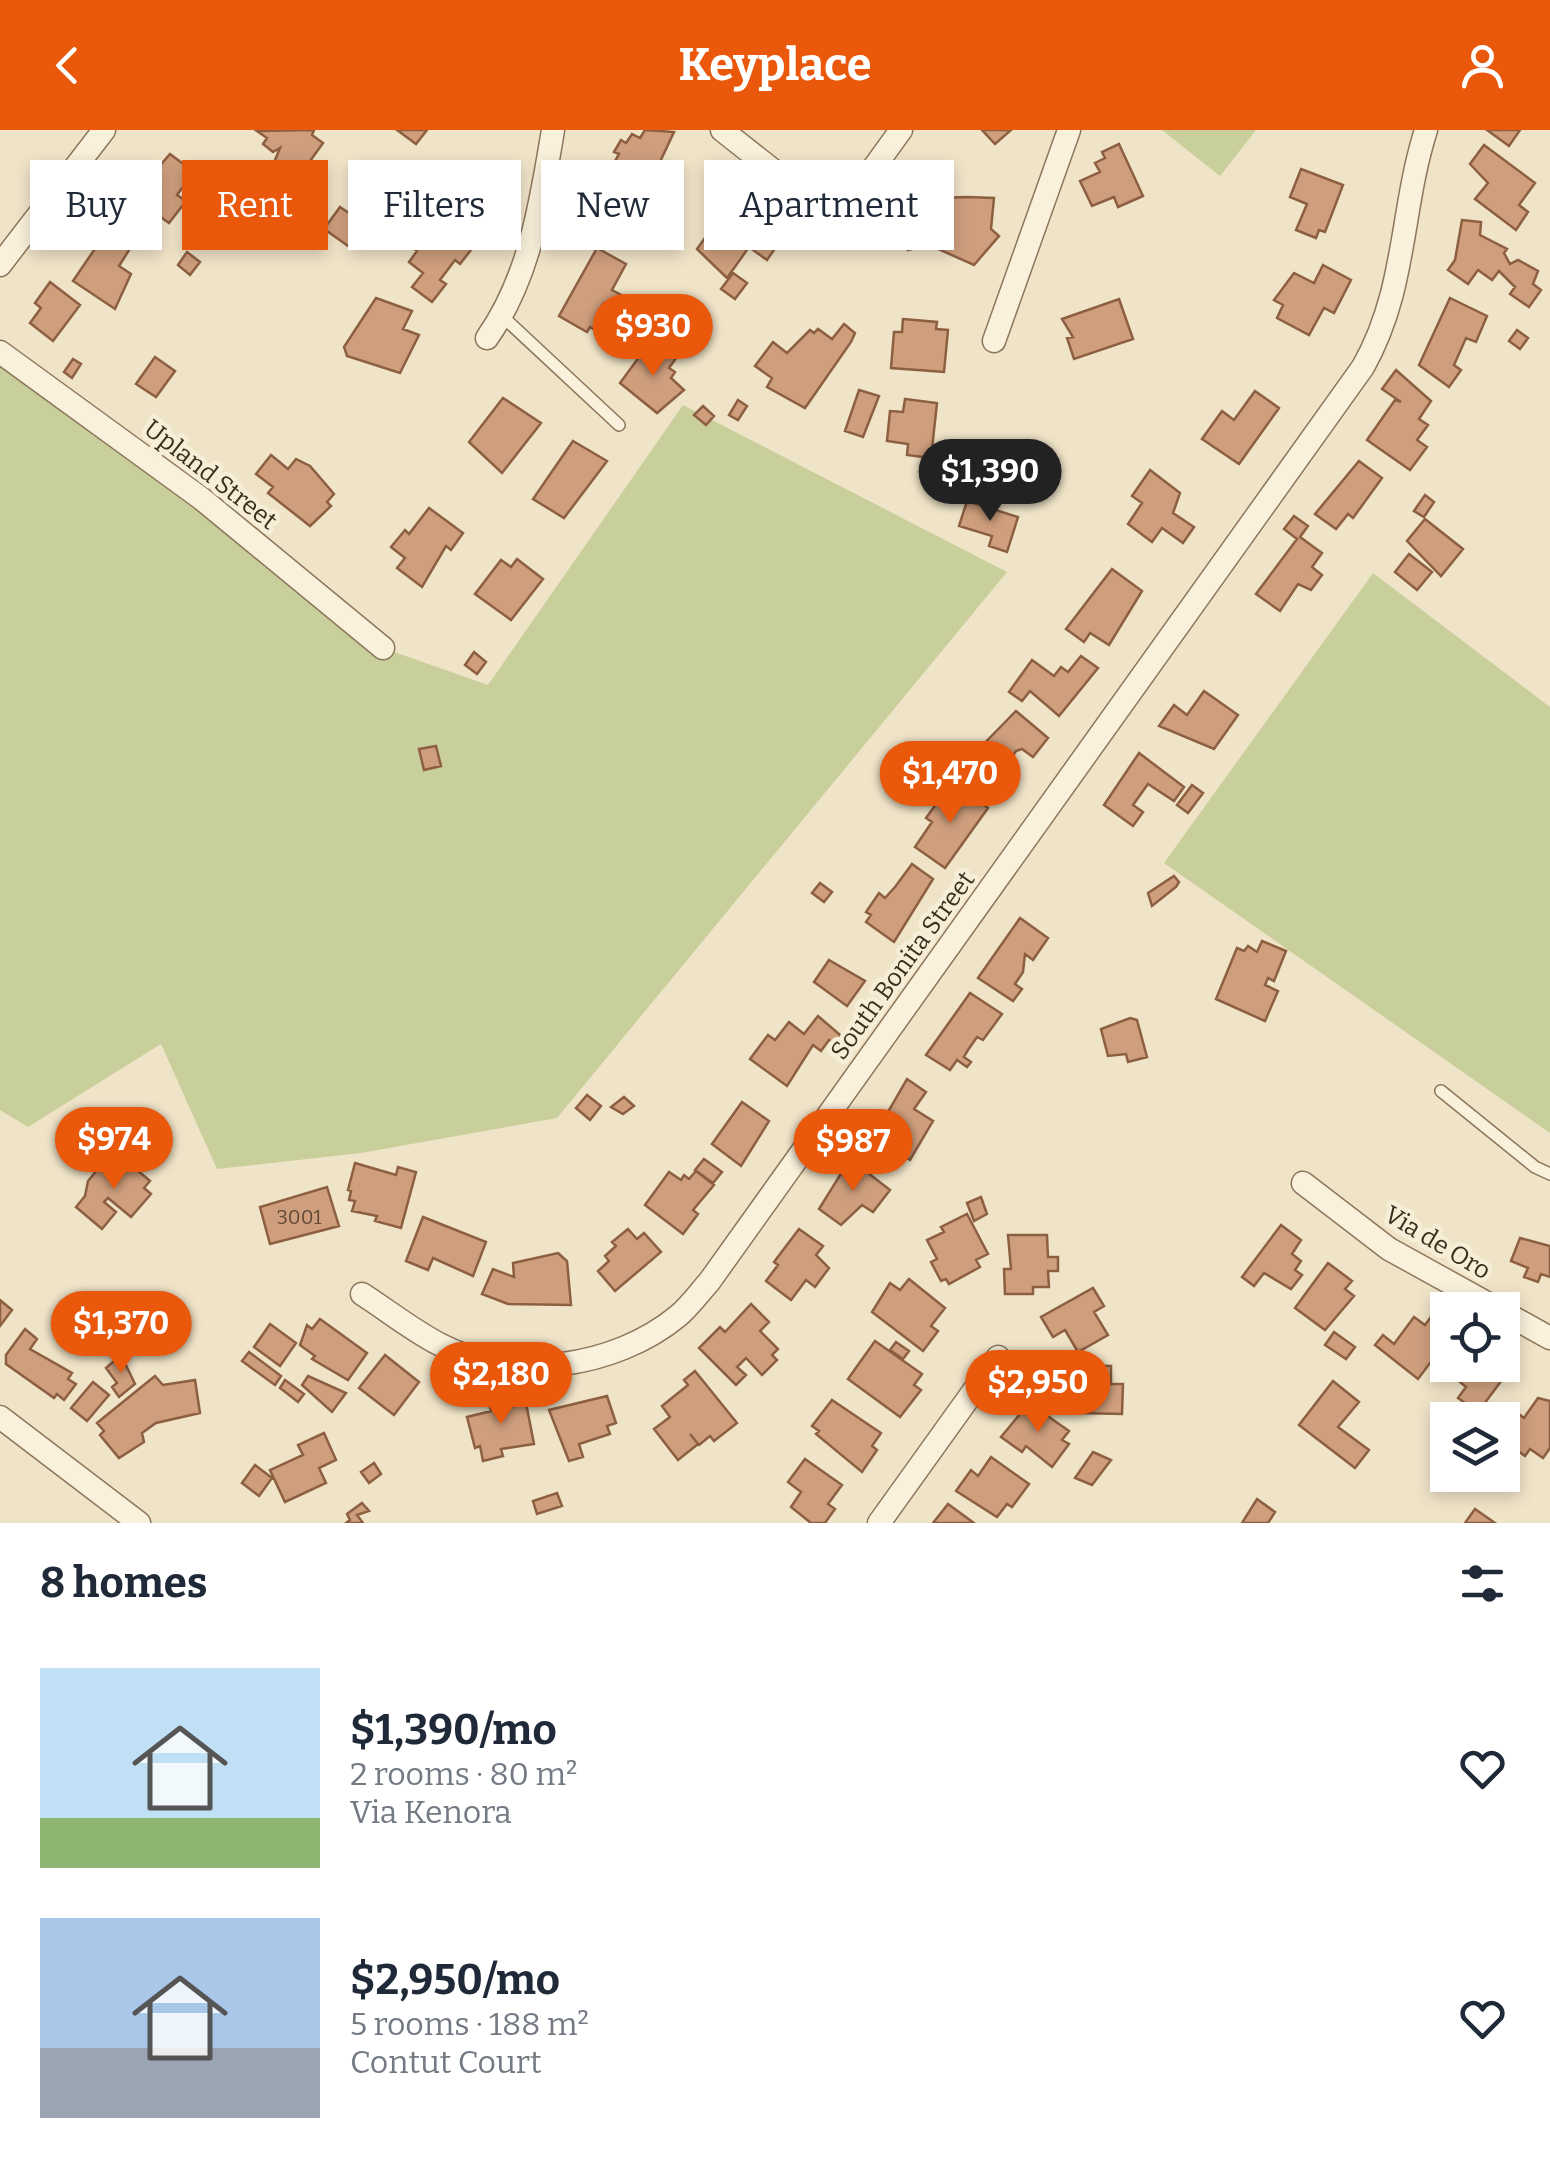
<!DOCTYPE html>
<html lang="en">
<head>
<meta charset="utf-8">
<style>
  :root { --surface:#fff; --page:#f2f2f3; --text:#1f2937; --muted:#747a83; --accent:#ea580c }
  body { margin:0; font-family:Bitter,serif; background:var(--page); color:var(--text); height:100vh; display:flex; flex-direction:column; font-size:38px; white-space:nowrap }
  * { box-sizing:border-box; margin:0 }
  p { font-size:32px; color:var(--muted) }
  .icon { flex:none; width:55px; height:55px; fill:none; stroke:currentColor; stroke-width:2; stroke-linecap:round; stroke-linejoin:round }
  .map { position:relative; height:1393px; overflow:hidden }
  .details { display:flex; flex-direction:column; background:var(--surface); flex:1 }
  .details>* { flex:none }
  .hud { position:absolute; left:30px; top:30px; width:1000px; height:90px; display:flex; gap:20px }
  .tools { position:absolute; left:1430px; top:1162px; display:grid; gap:20px }
  .tools a { display:grid; place-items:center; width:90px; height:90px; border-radius:0px; background:var(--surface); box-shadow:0 5px 15px #0003; font-size:50px }
  .price { position:absolute; translate:-50% -85px; padding:0 22px; border-radius:35px; background:var(--accent); color:#fff; font-size:32px; line-height:65px; filter:drop-shadow(0 2px 5px #0008) }
  .price::after { content:''; position:absolute; left:50%; top:60px; width:30px; height:22px; margin-left:-15px; background:inherit; clip-path:polygon(0 0,100% 0,50% 100%) }
  .price.on { background:#222; color:#fff }
  ul { padding:0; list-style:none }
  li { display:flex; align-items:center; gap:30px; height:250px; padding:0 40px }
  li span { display:grid; place-items:center; flex:none; width:280px; height:200px; border-radius:0px; color:#555 }
  li>.icon { margin-inline-start:auto }
  span .icon { width:120px; height:120px; fill:#fffc; stroke-width:1 }
  li b { font-size:42px }
  h2 { display:flex; justify-content:space-between; align-items:center; height:120px; padding:0 40px; font-size:42px }
  .chip { padding:0 35px; border-radius:0px; background:var(--surface); box-shadow:0 5px 15px #0003; font-size:35px; line-height:90px }
  .chip.on { background:var(--accent); color:#fff }
  header { display:flex; justify-content:space-between; align-items:center; height:130px; padding:0 40px; background:var(--accent); color:#fff; font-size:45px; font-weight:700 }
  .map>svg:first-child { display:block }
  .green { fill:#c9cf9b }
  .building { fill:#cf9f7d; stroke:#8d5f41; stroke-width:2.5 }
  .lines { fill:none; stroke-linecap:round; stroke-linejoin:round }
  .service-casing { stroke:#8d765c; stroke-width:14 }
  .minor-casing { stroke:#8d765c; stroke-width:25 }
  .service { stroke:#faf1dc; stroke-width:11 }
  .minor { stroke:#faf1dc; stroke-width:22 }
  .labels { text-anchor:middle; stroke-width:9; stroke-linejoin:round; paint-order:stroke }
  .number-label { font-size:20px; fill:#624a37 }
  .street-label { font-size:25px; fill:#3d2e20; stroke:#f7eed8 }
</style>
</head>
<body>
<header><svg class="icon" aria-label="back" viewBox="0 0 24 24"><path d="M15 5l-7 7 7 7"/></svg>Keyplace<svg class="icon" aria-label="person" viewBox="0 0 24 24"><circle cx="12" cy="8" r="4"/><path d="M4 21q1-7 8-7t8 7"/></svg></header>
<div class="map">
<svg width="1550" height="1393" viewBox="0 0 1550 1393">
  <rect width="100%" height="100%" fill="#f0e4c8"/>
  <path class="green" d="M1162 0H1256L1220 46Z
    M0 217 383 518 488 555 683 275 1007 442 557 988 361 1023 217 1039 161 914 28 997 0 980Z
    M1373 443 1550 577V1003L1164 733Z"/>
  <path class="building" d="M314 0 312 5 323 13 295 52 273 35 280 18 273 22 263 14 267 8 257 1Z
    M397 0H427L416 14Z
    M645 0 674 2 650 53 641 48 626 73 599 58 602 53 597 50 601 42 607 45 619 24 614 22 621 10 626 13 632 4 640 8Z
    M982 0H1011L995 14Z
    M1487 0H1520L1509 16Z
    M1119 14 1143 66 1118 77 1114 67 1092 76 1080 51 1100 42 1095 33 1105 28 1102 22Z
    M1484 15 1535 53 1519 75 1528 82 1516 100 1475 69 1488 53 1470 34Z
    M170 24 194 42 177 65 186 71 169 93 162 88 150 104 120 82Z
    M1301 39 1343 55 1325 102 1319 100 1316 108 1296 100 1307 74 1290 67Z
    M968 67 994 68 991 99 999 106 974 135 927 114 930 108 945 116 946 100 923 95 924 73H931L934 68Z
    M369 69 375 73 363 90 357 86Z
    M467 75 492 93 460 134 455 130 440 150 446 154 432 172 412 157 423 143 409 132 417 121 408 114 419 100 428 106 445 85 454 92Z
    M728 76 780 111 767 130 749 117 727 148 697 119Z
    M340 77 367 95 351 118 324 99Z
    M1462 90 1481 92 1480 105 1507 119 1504 123 1510 134 1518 130 1538 141 1533 154 1541 160 1529 177 1510 164 1515 157 1499 141 1492 150 1478 140 1468 154 1448 140 1455 130Z
    M107 101 131 117 119 136 131 144 115 179 73 151Z
    M921 106 924 116 908 120 905 110Z
    M597 118 626 134 612 160 623 166 615 179 604 173 597 185 608 191 601 204 590 197 587 202 559 186Z
    M187 122 200 132 190 145 178 135Z
    M1323 135 1351 150 1334 183 1324 178 1309 205 1277 188 1283 175 1274 170 1294 143 1314 153Z
    M733 143 747 153 735 169 721 159Z
    M50 152 80 175 53 211 30 193 41 178 35 173Z
    M376 168 412 181 403 199 419 205 400 243 347 226 344 217Z
    M1450 168 1487 186 1476 212 1466 208 1454 235 1461 240 1449 257 1419 235Z
    M1119 169 1133 209 1074 229 1067 208 1073 207 1062 189Z
    M903 189 937 192 936 199 948 200 944 242 891 238 894 202H902Z
    M844 194 855 203 851 212 805 278 767 257 772 248 755 236 773 212 787 223 810 200 814 203 818 199 832 209Z
    M1517 200 1528 208 1520 219 1509 211Z
    M669 217 679 224 669 238 675 242 671 248 684 260 657 283 620 253 645 219 656 228Z
    M155 227 175 241 156 267 136 254Z
    M73 229 81 234 72 248 64 242Z
    M1396 240 1431 271 1419 289 1428 295 1417 310 1427 317 1410 340 1367 310 1395 270 1401 272 1382 259Z
    M859 260 879 266 863 307 845 301Z
    M1255 261 1279 278 1239 334 1202 309 1222 281 1234 290Z
    M503 268 541 293 502 343 469 312Z
    M905 269 937 273 931 328 907 325 908 314 887 311 890 281 903 282Z
    M738 270 747 276 738 290 729 285Z
    M703 276 714 286 706 295 694 285Z
    M573 311 607 331 564 388 533 369Z
    M271 325 288 339 296 329 310 336 334 364 327 372 331 376 310 396 268 363 273 357 256 344Z
    M1359 331 1382 348 1353 388 1348 384 1336 399 1315 384Z
    M1150 340 1180 363 1173 383 1194 397 1183 413 1162 398 1152 412 1128 394 1142 373 1132 366Z
    M1425 365 1434 372 1424 387 1414 381Z
    M967 371 1018 387 1007 422 989 416 992 406 959 396Z
    M429 378 463 403 451 420 446 416 422 457 397 438 405 428 391 417 405 400 409 404Z
    M1294 386 1308 396 1300 407 1322 423 1312 437 1322 445 1311 460 1298 454 1280 481 1256 464 1297 409 1284 399Z
    M1425 389 1463 419 1441 446 1407 411Z
    M1409 424 1432 442 1417 460 1395 442Z
    M517 429 543 449 511 490 475 464 501 430 511 437Z
    M1112 439 1142 461 1109 515 1090 503 1084 512 1066 499Z
    M474 522 486 532 477 544 465 535Z
    M1081 526 1098 538 1059 586 1030 561 1022 571 1009 562 1032 530 1054 546 1061 537 1068 542Z
    M1204 561 1238 585 1214 619 1159 596 1174 575 1187 585Z
    M1016 581 1048 608 1033 627 1022 619 1016 621 1009 631 1016 636 1006 651 972 626Z
    M436 616 441 636 424 640 419 619Z
    M1139 623 1184 657 1174 671 1148 654 1133 675 1143 682 1133 696 1104 675Z
    M1192 655 1203 663 1188 683 1177 675Z
    M958 657 988 678 945 738 915 717 932 692 926 688 942 666 948 670Z
    M912 734 933 749 894 812 866 792 871 785 866 782 879 763 885 768 895 757Z
    M1174 746 1179 752 1176 757 1152 776 1148 763Z
    M820 753 832 762 824 772 812 763Z
    M1020 788 1048 808 1033 830 1025 824 1023 842 1015 854 1022 859 1013 871 978 848Z
    M1262 811 1286 821 1274 851 1268 848 1265 855 1278 861 1265 891 1216 869 1237 818 1244 821 1248 816 1257 822Z
    M829 830 865 851 847 876 814 852Z
    M970 863 1002 884 983 910 977 907 968 920 964 927 971 932 967 937 957 930 950 940 926 925Z
    M818 886 847 911 841 918 829 910 821 921 813 915 787 956 750 929 768 905 775 910 789 892 804 904Z
    M1130 888 1137 890 1147 927 1128 932 1126 924 1108 926 1101 899Z
    M907 949 926 962 914 979 933 991 910 1030 874 1006Z
    M587 965 601 976 590 990 576 978Z
    M624 967 634 976 623 984 611 977Z
    M742 972 769 991 741 1036 712 1014Z
    M107 1028 124 1041 130 1034 150 1051 144 1058 151 1064 131 1087 108 1068 104 1072 116 1082 102 1099 76 1077 85 1066 88 1051Z
    M704 1029 722 1042 713 1053 695 1040Z
    M850 1029 890 1060 873 1082 862 1075 841 1095 819 1079Z
    M355 1033 396 1045 398 1037 416 1042 401 1098 375 1091 377 1086 352 1081 355 1071 349 1070 351 1061 348 1060Z
    M696 1041 714 1055 693 1080 698 1084 683 1104 645 1075 669 1042 681 1050 684 1045 689 1049Z
    M327 1057 339 1096 270 1114 260 1077Z
    M981 1067 987 1084 974 1091 967 1073Z
    M967 1084 988 1124 976 1130 980 1137 949 1154 946 1149 941 1151 931 1132 937 1129 927 1110 944 1102 941 1097Z
    M423 1087 486 1112 473 1146 433 1128 428 1140 406 1131Z
    M1281 1095 1301 1110 1292 1124 1301 1131 1295 1140 1302 1145 1291 1159 1264 1143 1254 1156 1242 1147Z
    M628 1099 637 1109 644 1103 661 1122 615 1161 598 1141 609 1131 605 1126 616 1116 612 1112Z
    M799 1099 823 1116 816 1125 829 1138 815 1157 806 1150 791 1170 766 1151 778 1135 774 1132Z
    M1008 1105H1047L1048 1127H1058V1141H1048L1049 1157H1033V1164H1005L1004 1139H1011Z
    M1520 1108 1550 1116V1147L1541 1144 1538 1152 1524 1147 1528 1138 1511 1131Z
    M558 1123 567 1131 571 1175 508 1174 482 1164 493 1139 514 1147 513 1133Z
    M1328 1133 1352 1151 1345 1159 1354 1166 1325 1200 1295 1178Z
    M909 1149 945 1178 931 1196 938 1201 923 1221 872 1182 890 1153 900 1160Z
    M1093 1158 1104 1176 1094 1182 1108 1205 1078 1222 1065 1200 1053 1207 1041 1187Z
    M0 1170 12 1180 0 1196Z
    M751 1174 769 1192 760 1201 778 1219 772 1225 777 1230 762 1245 746 1228 737 1237 746 1245 736 1255 699 1218 720 1197 725 1202Z
    M1433 1184 1448 1196V1224L1445 1227 1439 1221 1418 1249 1375 1215 1383 1205 1394 1214 1414 1187 1425 1195Z
    M320 1189 367 1223 348 1250 312 1229 315 1226 300 1215 307 1195 312 1199Z
    M270 1194 296 1213 280 1236 254 1217Z
    M25 1199 37 1209 30 1219 72 1243 68 1249 76 1254 64 1270 57 1264 54 1268 6 1234V1225Z
    M1334 1202 1355 1217 1346 1229 1325 1215Z
    M875 1211 922 1244 914 1255 921 1260 900 1287 848 1249Z
    M896 1212 909 1221 903 1229 890 1220Z
    M249 1222 281 1246 275 1255 242 1231Z
    M121 1225 135 1254 119 1267 112 1257 117 1253 106 1238Z
    M385 1225 419 1252 394 1285 359 1258Z
    M1502 1227 1511 1238 1478 1282 1458 1268 1466 1257 1454 1247 1463 1235H1502Z
    M1068 1235 1111 1236V1254H1123L1122 1284 1077 1283V1260H1068Z
    M695 1241 737 1293 714 1311 710 1306 699 1315 690 1304 698 1314 678 1330 654 1299 670 1287 662 1276 688 1255 684 1250Z
    M155 1246 163 1255 195 1250 200 1283 156 1293 142 1303 144 1312 119 1328 100 1305 104 1301 97 1293Z
    M308 1246 346 1263 332 1282 302 1255Z
    M285 1250 304 1264 298 1272 280 1258Z
    M1333 1251 1359 1272 1338 1297 1369 1320 1355 1338 1299 1295Z
    M93 1252 109 1265 87 1291 71 1278Z
    M509 1261 513 1276 526 1273 534 1314 501 1319 503 1326 483 1331 480 1316 475 1318 467 1287 491 1281 487 1266Z
    M607 1266 616 1293 607 1296 610 1304 579 1314 583 1327 569 1331 549 1280Z
    M1538 1268 1550 1271V1318L1543 1328 1530 1319 1525 1326 1504 1311 1509 1303 1502 1298 1512 1279 1524 1288Z
    M832 1270 881 1303 872 1316 877 1320 862 1342 816 1304 819 1301 812 1296Z
    M1029 1273 1069 1301 1062 1310 1069 1314 1052 1337 1026 1316 1022 1322 1001 1307Z
    M324 1303 336 1330 319 1338 326 1353 285 1372 270 1340 303 1325 298 1315Z
    M1093 1322 1111 1330 1092 1355 1075 1348Z
    M991 1327 1029 1354 1012 1377 1007 1374 997 1387 956 1361 971 1340 978 1346Z
    M805 1329 842 1355 828 1374 835 1379 825 1393H811L791 1377 801 1362 788 1352Z
    M374 1333 381 1344 369 1353 361 1342Z
    M255 1335 272 1348 259 1366 242 1353Z
    M557 1363 562 1376 537 1384 533 1371Z
    M1257 1369 1275 1382 1268 1393H1242Z
    M362 1373 369 1381 357 1385 363 1393H346L350 1390 347 1384Z
    M948 1374 974 1393H933Z
    M1475 1379 1495 1393H1465Z"/>
  <g class="lines">
    <defs>
      <path id="service" d="M502 186 619 295
        M1441 961 1535 1037 1550 1044"/>
      <path id="minor" d="M722 0 836 90 901 0
        M0 135 104 0
        M487 208C530 147 541 72 553 0
        M994 211 1069 0
        M0 222 202 369 383 518
        M1303 1053 1389 1119 1550 1208
        M362 1164C387 1180 412 1200 439 1214 511 1253 615 1238 678 1186 689 1177 699 1163 709 1152L1363 237C1407 159 1400 82 1426 0
        M0 1287 139 1393
        M879 1393 998 1227"/>
    </defs>
    <use href="#service" class="service-casing"/>
    <use href="#minor" class="minor-casing"/>
    <use href="#service" class="service"/>
    <use href="#minor" class="minor"/>
  </g>
  <g class="labels">
    <g class="number-label">
      <text x="299" y="1094">3001</text>
    </g>
    <g class="street-label">
      <text transform="translate(211 344) rotate(38)" y="9">Upland Street</text>
      <text transform="translate(902 835) rotate(-54)" y="9">South Bonita Street</text>
      <text transform="translate(1438 1112) rotate(31)" y="9">Via de Oro</text>
    </g>
  </g>
</svg>
<div class="tools">
<a><svg class="icon" aria-label="locate" viewBox="0 0 24 24"><circle cx="12" cy="12" r="6"/><path d="M12 2v4M12 18v4M2 12h4M18 12h4"/></svg></a>
<a><svg class="icon" aria-label="layers" viewBox="0 0 24 24"><path d="M12 4l9 5-9 5-9-5zM3 14l9 5 9-5"/></svg></a>
</div>
<b class="price" style="left:653px;top:249px">$930</b>
<b class="price on" style="left:990px;top:394px">$1,390</b>
<b class="price" style="left:950px;top:696px">$1,470</b>
<b class="price" style="left:114px;top:1062px">$974</b>
<b class="price" style="left:853px;top:1064px">$987</b>
<b class="price" style="left:121px;top:1246px">$1,370</b>
<b class="price" style="left:501px;top:1297px">$2,180</b>
<b class="price" style="left:1038px;top:1305px">$2,950</b>
<div class="hud">
<a class="chip">Buy</a>
<a class="chip on">Rent</a>
<a class="chip">Filters</a>
<a class="chip">New</a>
<a class="chip">Apartment</a>
</div>
</div>
<section class="details">
<h2>8 homes<svg class="icon" aria-label="filters" viewBox="0 0 24 24"><path d="M4 7h16M4 17h16"/><circle cx="9" cy="7" r="2"/><circle cx="15" cy="17" r="2"/></svg></h2>
<ul>
<li><span style="background:linear-gradient(#bfe0f5 75%,#8fb573 0)"><svg class="icon" aria-label="home" viewBox="0 0 24 24"><path d="M3 11l9-7 9 7M6 9v11h12V9"/></svg></span><div><b>$1,390/mo</b><p>2 rooms · 80 m²</p><p>Via Kenora</p></div><svg class="icon" aria-label="heart" viewBox="0 0 24 24"><path d="M12 20l-8-8c-3-5 5-10 8-4 3-6 11-1 8 4z"/></svg></li>
<li><span style="background:linear-gradient(#a9c7e8 65%,#9aa5b1 0)"><svg class="icon" aria-label="home" viewBox="0 0 24 24"><path d="M3 11l9-7 9 7M6 9v11h12V9"/></svg></span><div><b>$2,950/mo</b><p>5 rooms · 188 m²</p><p>Contut Court</p></div><svg class="icon" aria-label="heart" viewBox="0 0 24 24"><path d="M12 20l-8-8c-3-5 5-10 8-4 3-6 11-1 8 4z"/></svg></li>
</ul>
</section>
</body>
</html>
